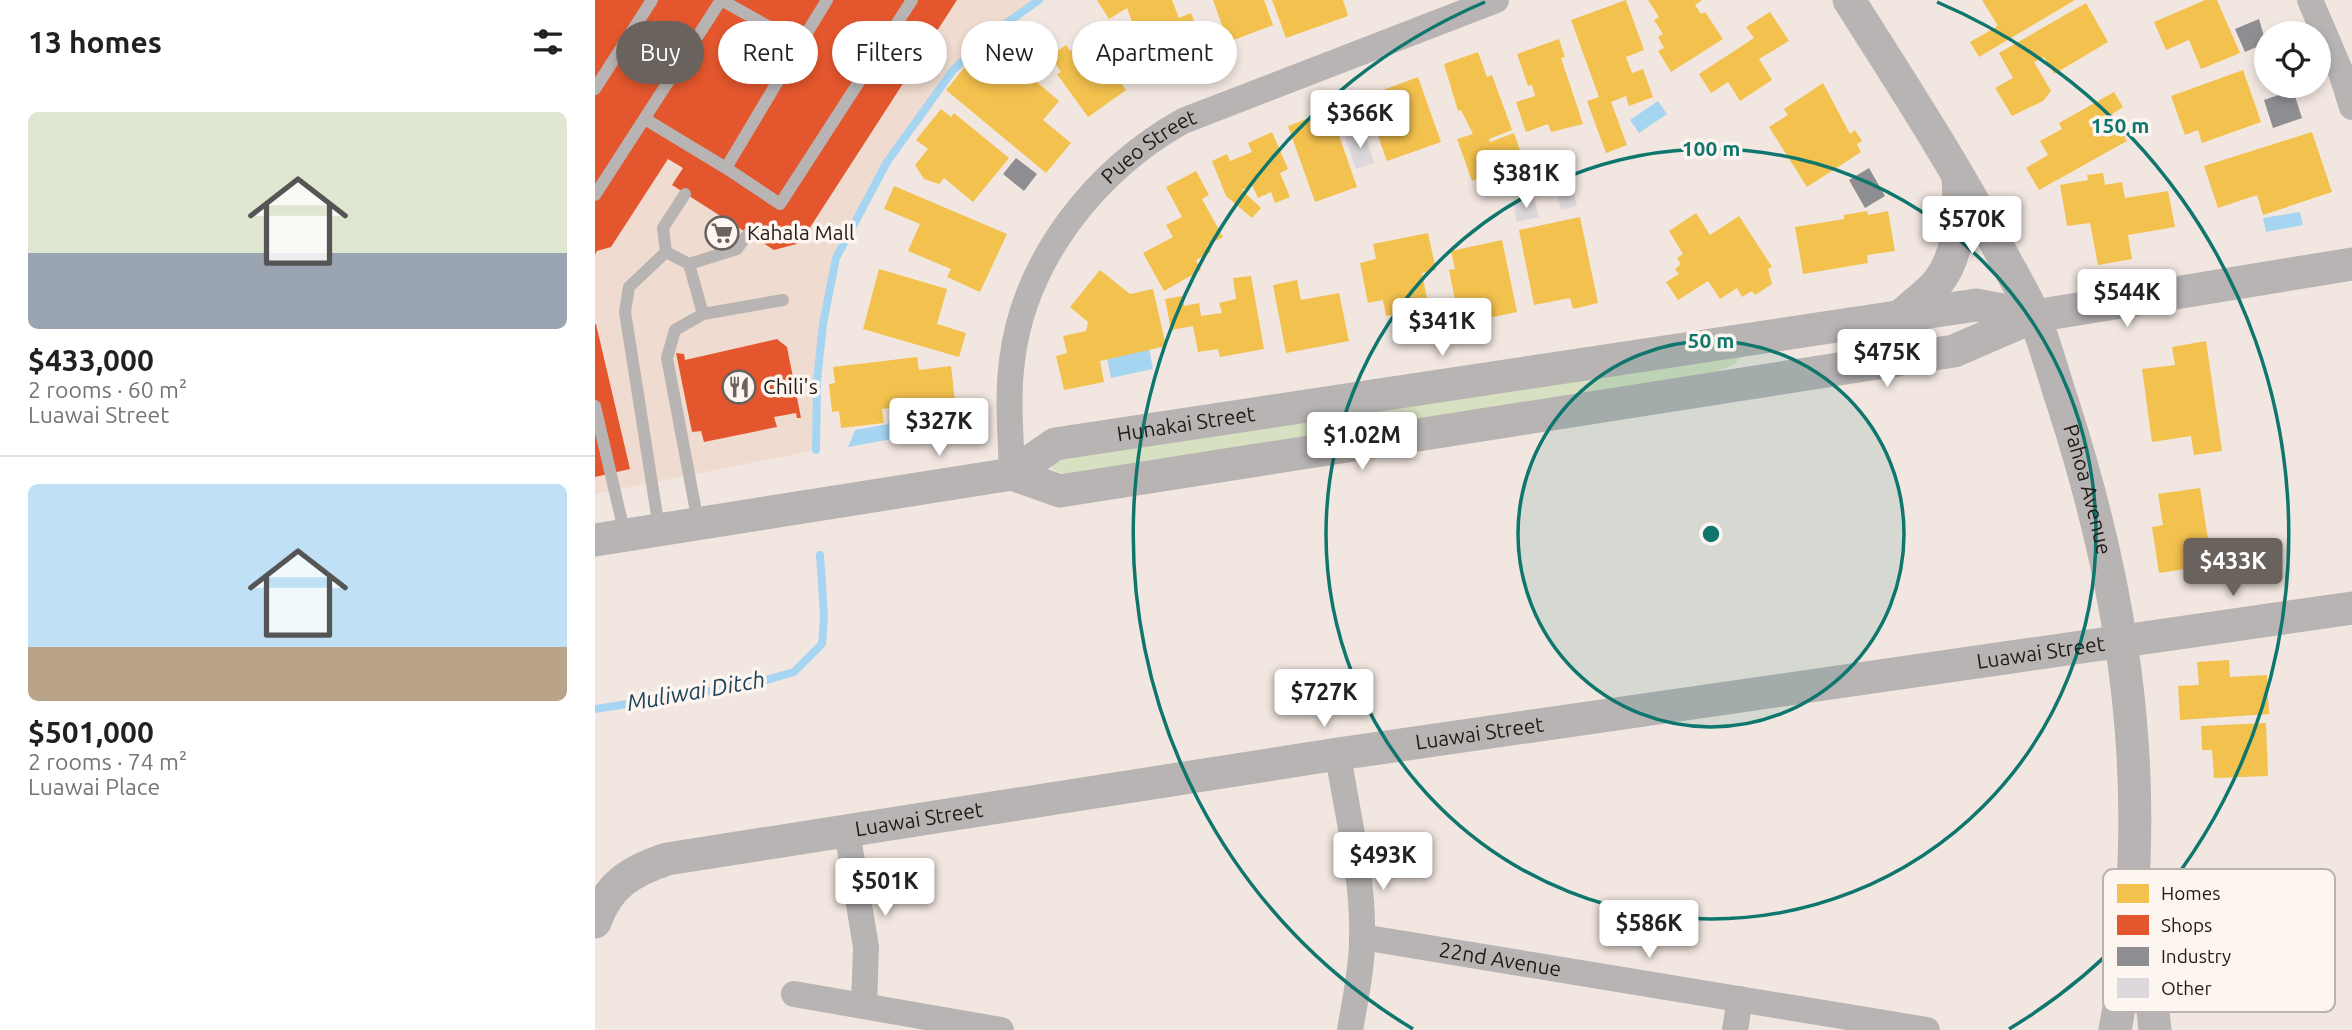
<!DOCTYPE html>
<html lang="en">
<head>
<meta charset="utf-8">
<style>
  :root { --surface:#fff; --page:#f6f6f6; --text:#202124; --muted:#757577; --line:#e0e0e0; --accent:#6a625d }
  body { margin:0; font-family:Ubuntu,sans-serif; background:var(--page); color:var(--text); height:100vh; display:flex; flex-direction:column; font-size:26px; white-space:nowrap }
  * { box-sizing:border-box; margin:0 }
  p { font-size:23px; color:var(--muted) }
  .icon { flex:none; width:38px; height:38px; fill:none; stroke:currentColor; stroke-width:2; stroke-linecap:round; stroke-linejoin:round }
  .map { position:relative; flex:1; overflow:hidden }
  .side { display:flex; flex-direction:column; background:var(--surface); width:595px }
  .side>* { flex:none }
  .top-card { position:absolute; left:21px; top:21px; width:665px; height:63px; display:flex; gap:14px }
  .fabs { position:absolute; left:1659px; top:21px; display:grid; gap:14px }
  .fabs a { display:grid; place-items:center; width:77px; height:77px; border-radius:50%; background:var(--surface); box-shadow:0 4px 10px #0003; font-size:35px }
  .price { position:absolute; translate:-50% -60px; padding:0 16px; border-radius:7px; background:#fff; color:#222; font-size:23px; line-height:46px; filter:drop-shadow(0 2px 4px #0008) }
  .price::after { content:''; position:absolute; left:50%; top:42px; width:21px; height:16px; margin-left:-10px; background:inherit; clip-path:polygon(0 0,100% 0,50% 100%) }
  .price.on { background:var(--accent); color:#fff }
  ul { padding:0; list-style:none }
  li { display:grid; align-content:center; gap:14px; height:371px; padding:0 28px }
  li+li { border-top:2px solid var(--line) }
  li span { display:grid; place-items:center; height:217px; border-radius:10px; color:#555 }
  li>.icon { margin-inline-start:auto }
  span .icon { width:126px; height:126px; fill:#fffc; stroke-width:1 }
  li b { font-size:30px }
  h2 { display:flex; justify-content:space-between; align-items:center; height:84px; padding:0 28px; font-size:30px }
  .pill { padding:0 24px; border-radius:32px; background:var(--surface); box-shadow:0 4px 10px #0003; font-size:24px; line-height:63px }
  .pill.on { background:var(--accent); color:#fff }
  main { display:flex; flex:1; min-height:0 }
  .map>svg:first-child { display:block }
  .built { fill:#efdbcf }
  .green { fill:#d7e0c0 }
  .water { fill:#a6d5f1 }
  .homes { fill:#f2c14e }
  .shops { fill:#e4572e }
  .industry { fill:#8d8d92 }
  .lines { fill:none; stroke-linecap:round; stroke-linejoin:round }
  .stream { stroke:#a6d5f1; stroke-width:8 }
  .building { fill:#dcd8db }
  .service { stroke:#b8b4b3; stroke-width:12 }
  .minor { stroke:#b8b4b3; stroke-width:26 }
  .tertiary { stroke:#b8b4b3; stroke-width:33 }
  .ring { fill:none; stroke:#0f766e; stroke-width:3.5 }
  .labels { text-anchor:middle; stroke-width:7; stroke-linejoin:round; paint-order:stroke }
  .street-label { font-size:21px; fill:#211a16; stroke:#fdf5f0 }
  .poi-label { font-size:21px; fill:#211a16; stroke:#fdf5f0; text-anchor:start }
  .water-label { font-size:23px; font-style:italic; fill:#1c435a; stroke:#fdf5f0 }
  .key { fill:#fdf5f0; stroke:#bbb3af; stroke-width:2 }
  .key-label { font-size:19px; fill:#211a16 }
  .centre { fill:#0f766e; stroke:#fdf5f0; stroke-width:3.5 }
  .ring-label { font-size:21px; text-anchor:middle; font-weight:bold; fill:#0f766e; stroke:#fdf5f0; stroke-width:7; stroke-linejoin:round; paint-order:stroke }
</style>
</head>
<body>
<main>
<section class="side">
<h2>13 homes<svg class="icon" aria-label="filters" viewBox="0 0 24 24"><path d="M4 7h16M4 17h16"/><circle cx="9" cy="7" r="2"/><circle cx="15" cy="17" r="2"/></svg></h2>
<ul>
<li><span style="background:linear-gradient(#dfe7d0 65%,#9aa5b1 0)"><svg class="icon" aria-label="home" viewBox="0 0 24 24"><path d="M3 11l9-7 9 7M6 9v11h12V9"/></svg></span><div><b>$433,000</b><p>2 rooms · 60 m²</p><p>Luawai Street</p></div></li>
<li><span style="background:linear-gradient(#bfe0f5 75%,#b9a48a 0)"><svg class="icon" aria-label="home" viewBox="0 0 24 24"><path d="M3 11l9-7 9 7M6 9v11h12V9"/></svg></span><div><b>$501,000</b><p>2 rooms · 74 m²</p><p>Luawai Place</p></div></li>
</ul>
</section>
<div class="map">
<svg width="1757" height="1030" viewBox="0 0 1757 1030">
  <rect width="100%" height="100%" fill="#f2e7e0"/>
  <path class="built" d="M0 0H444L402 30 359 69 292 162 241 258 228 324 222 380 221 450 0 494Z"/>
  <path class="green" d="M1150 350 1140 364 1116 374 468 474 457 469 455 461Z"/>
  <path class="water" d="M1063 101 1072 114 1044 133 1035 120Z
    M1705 212 1708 225 1671 232 1668 218Z
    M554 348 558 369 516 378 512 358Z
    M297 413 310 417 303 438 253 447 260 430 293 424Z"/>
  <path class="homes" d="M502 0H577L584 18 596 13 612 55 564 72 555 46 547 49 532 8 514 19Z
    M618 0H669L678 25 633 42Z
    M677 0H748L753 16 691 38Z
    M1031 0 1049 50 1031 57 1037 73 1048 69 1058 97 1034 106 1031 96 1016 102 1032 145 1011 153 992 101 1004 97 976 20Z
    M1053 0H1107L1100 5 1106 14 1110 12 1128 39 1076 72 1063 51 1069 48 1063 37 1068 34 1059 20 1064 17Z
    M1387 0H1480L1384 57 1375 42 1403 26Z
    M1610 0H1622L1645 53 1606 69 1594 40 1571 50 1559 22Z
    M1491 3 1513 42 1459 74 1449 57 1439 62 1456 91 1448 101 1417 116 1400 88 1418 78 1404 53Z
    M1175 12 1194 41 1164 59 1177 80 1145 101 1133 82 1116 93 1104 74 1159 38 1151 27Z
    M514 31 530 59 516 69 531 90 493 117 462 74 466 72 455 56 471 45 475 51 490 40 494 46Z
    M964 39 970 57 966 58 988 124 956 132 953 124 931 132 921 102 940 96 937 85 933 86 922 54Z
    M883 52 892 77 897 75 917 130 894 139 895 142 919 133 929 162 877 181 862 139 878 134 866 110 863 111 849 64Z
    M374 62 397 82 404 73 412 80 423 66 464 101 448 120 476 143 451 173 351 90Z
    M1648 70 1666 122 1607 143 1603 130 1590 135 1576 96Z
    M823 77 846 142 792 161 769 97Z
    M1228 83 1255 134 1260 130 1267 141 1262 144 1266 152 1212 187 1174 127 1193 115 1189 109Z
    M1519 92 1528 107 1517 114 1532 141 1444 190 1431 168 1453 155 1445 141 1467 129 1464 123Z
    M346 109 356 117 359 113 414 158 378 202 349 178 344 184 329 179 320 165 333 149 321 140Z
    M735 110 762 187 720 202 693 126Z
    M677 132 693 169 685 173 695 197 680 203 676 192 663 198 657 185 647 190 666 208 657 218 631 196 617 161 632 154 635 161 657 152 653 143Z
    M1717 132 1737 192 1668 215 1662 195 1623 208 1609 166Z
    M601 171 614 195 607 199 628 237 612 245 616 252 601 260 606 270 569 291 548 253 578 237 571 225 587 217 571 187Z
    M1508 173 1510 185 1527 182 1530 198 1573 191 1580 227 1533 235 1537 259 1503 265 1495 223 1472 226 1465 185 1493 180 1492 175Z
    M299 186 412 234 385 292 352 277 356 269 313 251 325 224 289 209Z
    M1272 211 1273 215 1293 211 1300 251 1272 255 1273 263 1208 274 1200 227 1249 219V215Z
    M1101 213 1115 235 1144 216 1177 267 1173 269 1177 284 1160 295 1157 291 1147 297 1142 288 1125 299 1113 281 1083 300 1071 282 1084 274 1080 269 1086 264 1082 258 1088 254 1074 231Z
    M985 217 1003 303 978 309 975 298 939 305 924 230Z
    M833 233 841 270 827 273 833 304 848 301 855 334 821 341 815 311 791 316 788 300 773 303 765 263 781 259 778 244Z
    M907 240 922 312 865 324 854 270 860 269 856 251Z
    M284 269 352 289 342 324 371 333 364 357 268 329Z
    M505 270 535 294 558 289 571 346 505 361 509 382 469 390 461 356 472 353 468 336 491 331 493 322 475 307Z
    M656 276 669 349 625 357 623 349 603 352 598 326 576 330 570 299 587 296 589 306 604 303 606 316 627 313 624 303 641 299 638 278Z
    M702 280 706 300 744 293 754 341 691 353 678 285Z
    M1611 341 1627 451 1599 455 1596 436 1557 442 1547 369 1580 365 1577 347Z
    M322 357 324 370 356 366 360 401 287 409 289 423 246 428 244 411 237 412 234 384 240 383 238 367Z
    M1605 488 1617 565 1564 573 1557 527 1568 525 1563 494Z
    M1634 660 1635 677 1672 675 1674 714 1585 720 1583 686 1604 685 1602 662Z
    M1671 723 1673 776 1619 778 1617 750H1607L1606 726Z"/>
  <path class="shops" d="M0 0H362L205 243 179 250 77 185 88 168 73 159 16 247 2 251 0 255Z
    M1 324 35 469 0 477V324Z
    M182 339 192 347 206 418H202L201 413 179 417 182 427 109 442 106 431 97 432 81 353 89 354 90 360Z"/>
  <path class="industry" d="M1664 19 1671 43 1650 52 1640 29Z
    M1698 90 1707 118 1678 128 1669 100Z
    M421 158 442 174 429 191 408 174Z
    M1274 168 1290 196 1270 208 1254 180Z"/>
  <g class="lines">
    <path class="stream" d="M221 450 222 380 228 324 241 258 292 162 359 69 402 30 444 0
      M0 709 154 685 199 672 227 644 229 616 225 555"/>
  </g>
  <path class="building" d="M769 131 779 163 761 169 750 137Z
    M959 174 963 191 945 196 941 179Z
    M979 193 982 206 966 210 963 197Z
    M939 198 944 217 922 222 918 202Z"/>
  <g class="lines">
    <path class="service" d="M128 1 205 44 232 0
      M205 44 131 168 185 204 317 0
      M0 89 57 0
      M50 119 131 168
      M0 195 126 0
      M71 252 94 264 108 314 188 300
      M71 252 68 228 90 194
      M94 264 142 249 153 234
      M0 406 30 535
      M103 522 72 358 80 330 108 314
      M64 528 30 312 34 287 71 252"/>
    <g class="minor">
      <path d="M1715 0 1747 75 1757 107"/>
      <path id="s1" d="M417 474C416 437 412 398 417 361 429 259 501 170 588 121L901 0"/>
      <path d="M743 754C752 815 769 878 767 940 767 970 760 1000 755 1030"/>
      <path d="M252 831 271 947 269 1006"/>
      <path id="s2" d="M767 937 1332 1030"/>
      <path d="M199 994 406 1030"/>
      <path d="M1140 1030 1145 999"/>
    </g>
    <g class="tertiary">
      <path id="s3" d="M1254 0C1305 81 1357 160 1402 245 1414 269 1430 293 1440 318 1451 347 1459 377 1469 407 1536 615 1561 814 1520 1030"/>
      <path d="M1307 315C1319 304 1333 294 1343 282 1366 253 1365 211 1363 177"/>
      <path d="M417 474 465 491 1359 351 1440 316 1757 264"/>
      <path id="s4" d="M0 540 417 474 460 444 1381 305 1440 316"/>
      <path id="s5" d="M0 922C13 885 36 871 72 859L743 754 1757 608"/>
      <path d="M1550 939 1560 1030"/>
    </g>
  </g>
  <circle cx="1116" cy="534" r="193" fill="#0f766e" fill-opacity=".12"/>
  <g class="ring">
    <circle cx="1116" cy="534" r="193"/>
    <circle cx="1116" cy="534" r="385"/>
    <path d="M818 1029A578 578 0 0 1 890 2M1342 2A578 578 0 0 1 1414 1029"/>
  </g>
  <defs>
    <symbol id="supermarket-ring" viewBox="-11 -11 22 22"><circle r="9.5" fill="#fdf5f0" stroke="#6a625d" stroke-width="1.5"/><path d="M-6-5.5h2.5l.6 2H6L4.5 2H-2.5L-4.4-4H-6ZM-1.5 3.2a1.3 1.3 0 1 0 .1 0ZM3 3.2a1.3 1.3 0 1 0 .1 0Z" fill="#6a625d"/></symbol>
    <symbol id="restaurant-ring" viewBox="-11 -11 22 22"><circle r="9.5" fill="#fdf5f0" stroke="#6a625d" stroke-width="1.5"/><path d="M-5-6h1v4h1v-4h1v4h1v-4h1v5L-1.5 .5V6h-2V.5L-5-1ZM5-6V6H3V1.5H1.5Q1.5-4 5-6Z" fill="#6a625d"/></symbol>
  </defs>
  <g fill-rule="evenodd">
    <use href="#supermarket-ring" x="108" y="214" width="38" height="38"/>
    <use href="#restaurant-ring" x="125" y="368" width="38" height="38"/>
  </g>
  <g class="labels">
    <g class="street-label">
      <text dy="7" stroke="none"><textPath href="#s1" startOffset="376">Pueo Street</textPath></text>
      <text dy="7" stroke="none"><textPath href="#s4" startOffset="607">Hunakai Street</textPath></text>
      <text dy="7" stroke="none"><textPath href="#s3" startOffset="548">Pahoa Avenue</textPath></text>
      <text dy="7" stroke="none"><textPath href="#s5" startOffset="1489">Luawai Street</textPath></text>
      <text dy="7" stroke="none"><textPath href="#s5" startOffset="922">Luawai Street</textPath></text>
      <text dy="7" stroke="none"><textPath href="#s5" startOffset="355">Luawai Street</textPath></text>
      <text dy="7" stroke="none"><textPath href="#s2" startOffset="140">22nd Avenue</textPath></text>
    </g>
    <g class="poi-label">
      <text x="152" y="240">Kahala Mall</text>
      <text x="168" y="394">Chili's</text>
    </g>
    <g class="water-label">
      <text transform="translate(101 691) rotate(-10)" y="8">Muliwai Ditch</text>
    </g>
  </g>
  <rect x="1508" y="869" width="232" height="143" rx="10" class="key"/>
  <rect x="1522" y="884" width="32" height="19" fill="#f2c14e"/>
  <rect x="1522" y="915" width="32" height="20" fill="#e4572e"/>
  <rect x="1522" y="947" width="32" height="19" fill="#8d8d92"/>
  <rect x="1522" y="978" width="32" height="20" fill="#dcd8db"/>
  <g class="key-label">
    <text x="1566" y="900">Homes</text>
    <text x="1566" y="932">Shops</text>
    <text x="1566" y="963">Industry</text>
    <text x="1566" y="995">Other</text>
  </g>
  <circle cx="1116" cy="534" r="10" class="centre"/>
  <g class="ring-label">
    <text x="1525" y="133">150 m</text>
    <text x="1116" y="156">100 m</text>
    <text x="1116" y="348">50 m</text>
  </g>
</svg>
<div class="fabs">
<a><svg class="icon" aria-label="locate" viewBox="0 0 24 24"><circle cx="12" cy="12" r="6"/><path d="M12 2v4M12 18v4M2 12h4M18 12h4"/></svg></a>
</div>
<b class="price" style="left:765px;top:150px">$366K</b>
<b class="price" style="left:931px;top:210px">$381K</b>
<b class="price" style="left:1377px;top:256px">$570K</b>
<b class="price" style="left:1532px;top:329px">$544K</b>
<b class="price" style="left:847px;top:358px">$341K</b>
<b class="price" style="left:1292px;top:389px">$475K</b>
<b class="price" style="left:344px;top:458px">$327K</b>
<b class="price" style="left:767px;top:472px">$1.02M</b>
<b class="price on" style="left:1638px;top:598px">$433K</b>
<b class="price" style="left:729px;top:729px">$727K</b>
<b class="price" style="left:788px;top:892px">$493K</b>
<b class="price" style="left:290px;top:918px">$501K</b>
<b class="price" style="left:1054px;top:960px">$586K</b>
<div class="top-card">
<a class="pill on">Buy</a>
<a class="pill">Rent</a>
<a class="pill">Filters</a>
<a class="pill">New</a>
<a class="pill">Apartment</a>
</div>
</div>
</main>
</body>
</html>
